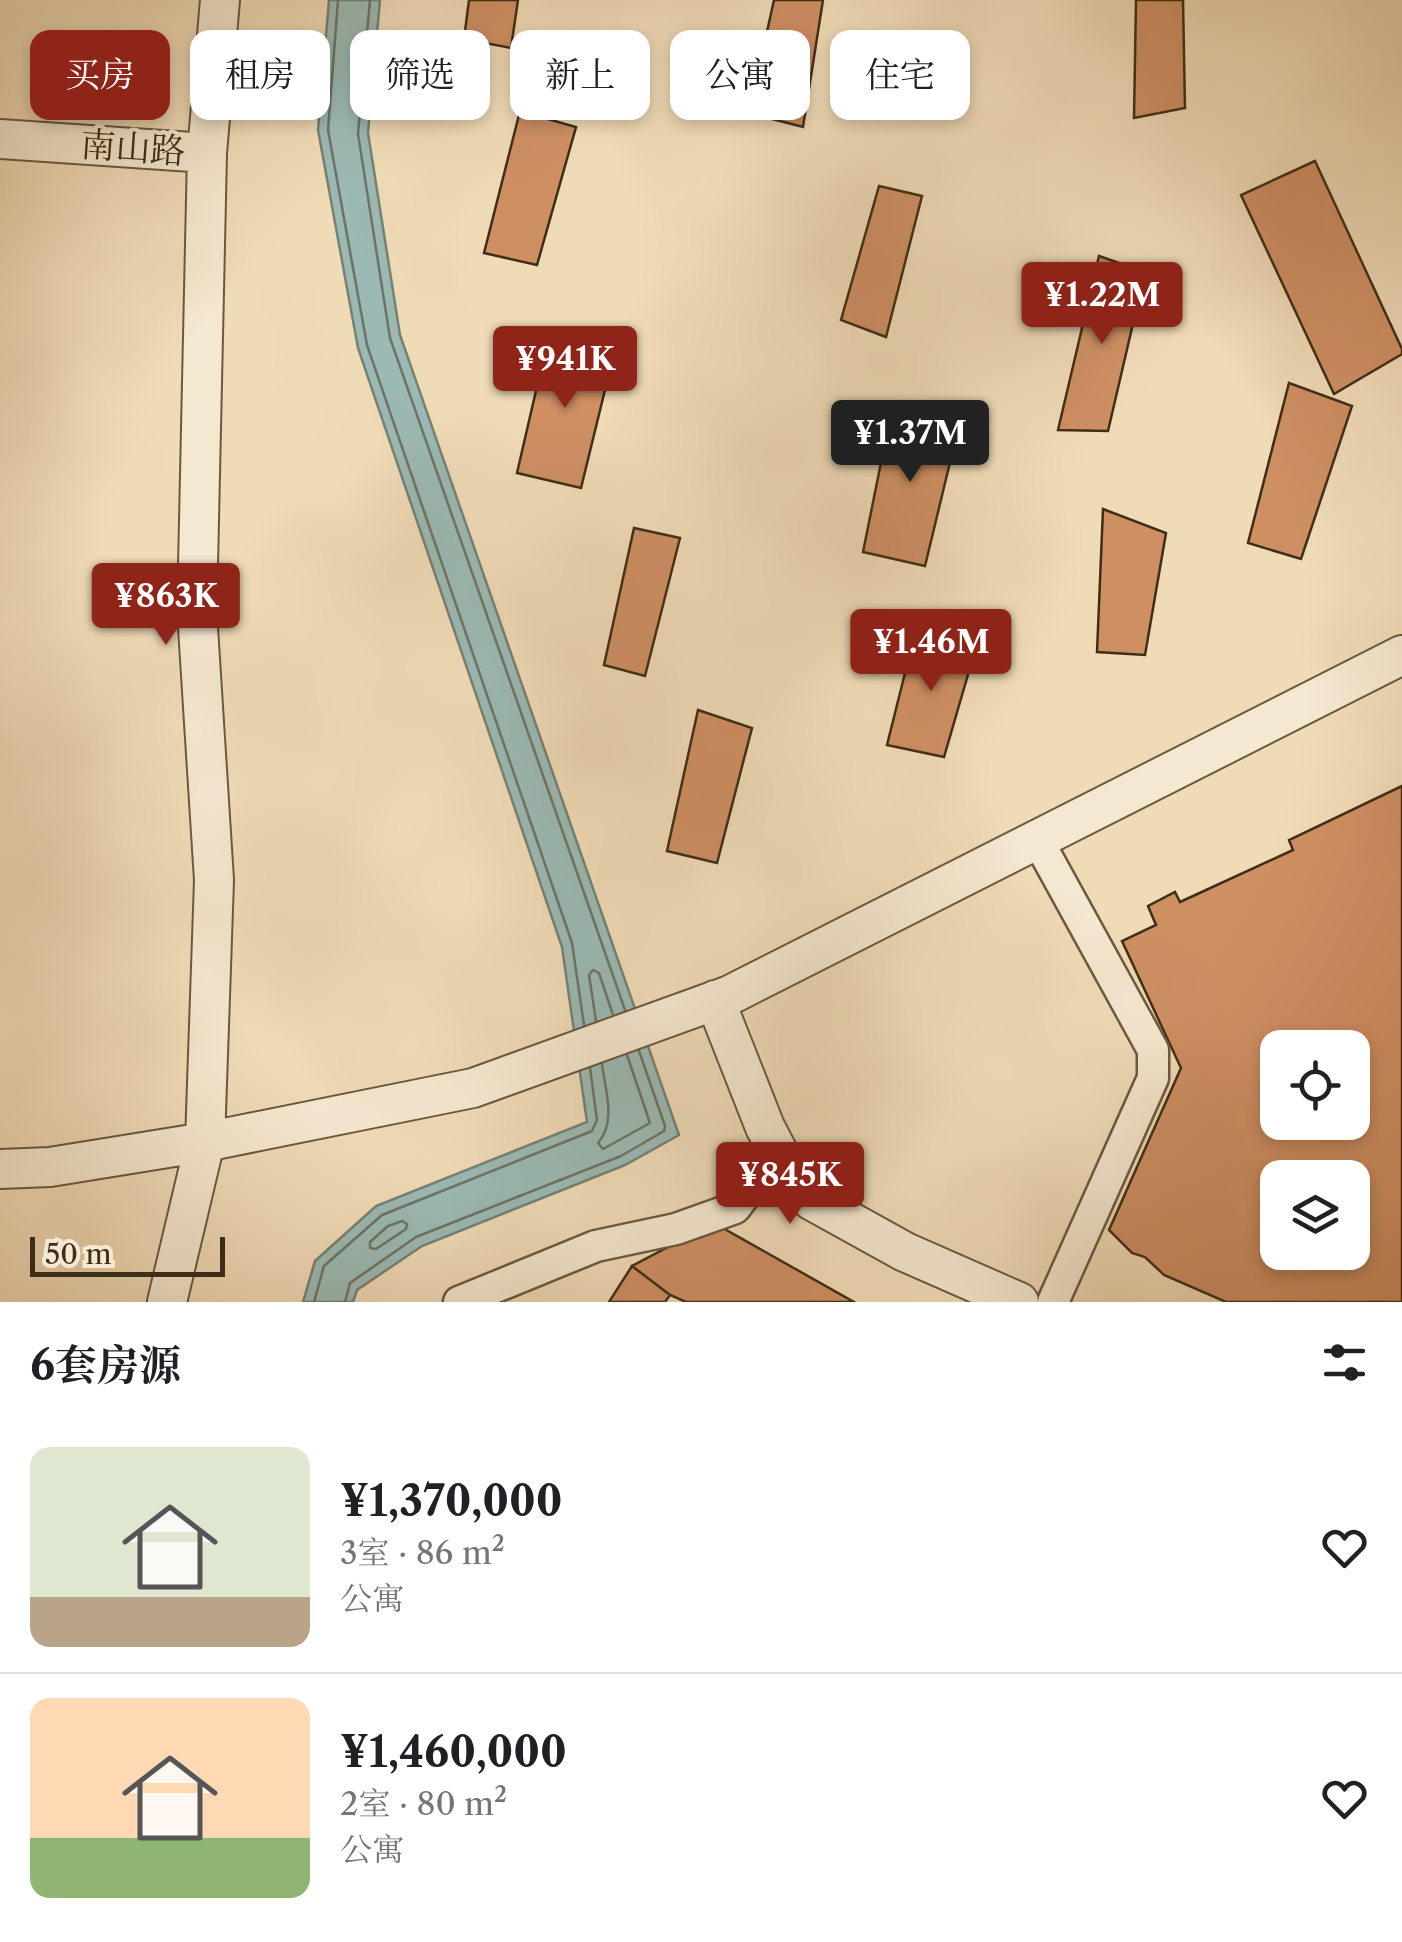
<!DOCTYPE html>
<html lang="zh">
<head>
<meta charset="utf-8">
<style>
  :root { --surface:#fff; --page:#f2f2f2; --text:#202124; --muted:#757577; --line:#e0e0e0; --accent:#8f2418 }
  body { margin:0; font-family:"Libre Caslon Text","Noto Serif SC",serif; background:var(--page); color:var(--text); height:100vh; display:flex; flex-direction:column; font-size:38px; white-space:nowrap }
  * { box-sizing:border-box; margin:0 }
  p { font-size:32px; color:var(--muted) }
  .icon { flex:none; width:55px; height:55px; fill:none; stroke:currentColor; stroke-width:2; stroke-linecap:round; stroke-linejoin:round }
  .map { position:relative; height:1302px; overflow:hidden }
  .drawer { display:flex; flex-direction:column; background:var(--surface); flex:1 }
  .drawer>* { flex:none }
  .hud { position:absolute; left:30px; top:30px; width:1342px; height:90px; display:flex; gap:20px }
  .buttons { position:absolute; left:1260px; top:1030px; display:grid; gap:20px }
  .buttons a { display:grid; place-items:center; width:110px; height:110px; border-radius:20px; background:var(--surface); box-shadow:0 5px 15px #0003; font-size:50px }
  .scale { position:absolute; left:30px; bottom:25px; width:195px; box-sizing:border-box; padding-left:10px; border:5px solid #3f2e17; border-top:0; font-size:28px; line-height:35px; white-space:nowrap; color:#3f2e17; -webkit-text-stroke:8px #f5e8d0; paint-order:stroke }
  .price { position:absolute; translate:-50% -85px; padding:0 22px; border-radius:10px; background:var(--accent); color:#fff; font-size:32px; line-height:65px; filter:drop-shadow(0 2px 5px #0008) }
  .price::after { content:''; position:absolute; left:50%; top:60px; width:30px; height:22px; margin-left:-15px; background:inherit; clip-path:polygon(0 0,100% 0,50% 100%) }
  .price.on { background:#222; color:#fff }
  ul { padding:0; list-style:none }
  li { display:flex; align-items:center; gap:30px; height:250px; padding:0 30px }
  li+li { border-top:2px solid var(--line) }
  li span { display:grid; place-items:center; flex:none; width:280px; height:200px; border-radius:20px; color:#555 }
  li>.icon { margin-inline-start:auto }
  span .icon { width:120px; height:120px; fill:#fffc; stroke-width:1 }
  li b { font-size:42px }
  h2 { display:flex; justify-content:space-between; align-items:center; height:120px; padding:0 30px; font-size:42px }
  .chip { padding:0 35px; border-radius:20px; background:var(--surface); box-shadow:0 5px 15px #0003; font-size:35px; line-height:90px }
  .chip.on { background:var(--accent); color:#fff }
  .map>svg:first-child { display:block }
  .water { fill:#9bbab4; stroke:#768275; stroke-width:2.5 }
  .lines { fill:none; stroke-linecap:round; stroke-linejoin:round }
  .shore { stroke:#6d7466; stroke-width:2.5 }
  .building { fill:#ce8f63; stroke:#3f2e17; stroke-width:2.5; fill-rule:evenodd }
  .minor-casing { stroke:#6b593f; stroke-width:35 }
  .tertiary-casing { stroke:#6b593f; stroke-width:42 }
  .minor { stroke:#f5e8d0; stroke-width:30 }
  .tertiary { stroke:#f5e8d0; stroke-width:38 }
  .labels { text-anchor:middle; stroke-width:8; stroke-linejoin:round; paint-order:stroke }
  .street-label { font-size:35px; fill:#3f2e17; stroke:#f5e8d0 }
</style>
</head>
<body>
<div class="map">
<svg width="1402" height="1302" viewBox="0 0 1402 1302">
  <rect width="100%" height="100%" fill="#f0dbb7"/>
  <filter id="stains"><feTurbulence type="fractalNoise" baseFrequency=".002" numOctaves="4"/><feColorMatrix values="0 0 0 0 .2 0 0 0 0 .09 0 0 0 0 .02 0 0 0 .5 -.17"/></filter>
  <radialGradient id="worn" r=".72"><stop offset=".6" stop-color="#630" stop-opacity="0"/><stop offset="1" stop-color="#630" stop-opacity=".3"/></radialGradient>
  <path class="water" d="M329 0H380L368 133 400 335 679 1135 625 1165 422 1246 357 1290 353 1302H303L315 1261 376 1206 587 1122 562 947 358 348 318 130Z"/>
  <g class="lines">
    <path class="shore" d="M338 0 328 130 367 345 572 943 584 1025
      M370 0 358 134 390 338 625 1010
      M596 1021 589 975 593 970 599 973 613 1015
      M602 1064C605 1090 617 1121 598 1143L603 1149 650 1123 627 1055
      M402 1221 407 1224 406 1229 376 1249 370 1248V1242L388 1226Z
      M314 1302 324 1266 382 1215 592 1131 597 1120 590 1068
      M345 1302 350 1283 416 1237 621 1156 664 1131 665 1126 639 1051"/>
  </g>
  <path class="building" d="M469 0H518L511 48 464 39Z
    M774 0H823L803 127 749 113Z
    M1136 0H1183L1185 108 1134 118Z
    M520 111 576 127 537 265 484 253Z
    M1315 161 1402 349V354L1334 394 1241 195Z
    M879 186 922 196 886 337 841 320Z
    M1099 256 1145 272 1108 431 1058 430Z
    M550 330 614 353 581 488 517 473Z
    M1289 383 1352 406 1301 559 1248 543Z
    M893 403 959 425 925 566 863 552Z
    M1103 509 1166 533 1145 655 1097 652Z
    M634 528 680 538 645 676 604 665Z
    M916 629 976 647 944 757 887 745Z
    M698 710 752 728 717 863 667 851Z
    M1402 786V1302H1226L1164 1275 1145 1257 1132 1253 1109 1230 1181 1068 1122 941 1156 925 1148 906 1175 892 1180 902 1293 850 1289 840ZM1278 1048H1352V1122H1278ZM1278 1178H1352V1252H1278Z
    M714 1223 854 1302H686L670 1295 632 1266Z
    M632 1266 670 1295 665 1302H609Z"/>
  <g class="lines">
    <defs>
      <path id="minor" d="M1037 839 1153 1050V1078L1053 1302
        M459 1302 596 1246 676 1229 735 1208 756 1180 771 1139"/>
      <path id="tertiary" d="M0 139 207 153
        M715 1000 765 1127 790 1175 811 1200 905 1252 1019 1302
        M0 1169 50 1167 205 1142 473 1088 730 995 1402 655
        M167 1302 205 1142 214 880 197 612 207 153 220 0"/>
    </defs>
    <use href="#minor" class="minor-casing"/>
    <use href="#tertiary" class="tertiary-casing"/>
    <use href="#minor" class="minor"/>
    <use href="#tertiary" class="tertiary"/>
  </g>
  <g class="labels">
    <g class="street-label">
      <text transform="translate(133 148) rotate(4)" y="12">南山路</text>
    </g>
  </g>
  <rect width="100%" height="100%" filter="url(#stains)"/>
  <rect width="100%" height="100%" fill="url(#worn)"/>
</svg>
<div class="buttons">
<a><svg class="icon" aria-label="locate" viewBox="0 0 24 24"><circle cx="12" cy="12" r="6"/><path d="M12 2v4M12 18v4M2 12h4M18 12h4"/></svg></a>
<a><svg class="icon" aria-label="layers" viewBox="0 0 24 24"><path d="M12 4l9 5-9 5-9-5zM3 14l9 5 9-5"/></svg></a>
</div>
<div class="scale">50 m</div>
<b class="price" style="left:1102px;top:347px">¥1.22M</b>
<b class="price" style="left:565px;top:411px">¥941K</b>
<b class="price on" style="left:910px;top:485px">¥1.37M</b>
<b class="price" style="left:166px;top:648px">¥863K</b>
<b class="price" style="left:931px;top:694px">¥1.46M</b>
<b class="price" style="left:790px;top:1227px">¥845K</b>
<div class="hud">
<a class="chip on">买房</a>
<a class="chip">租房</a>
<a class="chip">筛选</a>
<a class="chip">新上</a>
<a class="chip">公寓</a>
<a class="chip">住宅</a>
</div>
</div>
<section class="drawer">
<h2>6套房源<svg class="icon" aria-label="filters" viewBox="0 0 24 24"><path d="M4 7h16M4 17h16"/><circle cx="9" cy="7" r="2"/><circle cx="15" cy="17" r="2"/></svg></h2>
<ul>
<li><span style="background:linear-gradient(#dfe7d0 75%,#b9a48a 0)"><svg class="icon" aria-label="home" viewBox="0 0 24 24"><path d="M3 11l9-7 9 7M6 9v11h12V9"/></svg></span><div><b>¥1,370,000</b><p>3室 · 86 m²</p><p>公寓</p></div><svg class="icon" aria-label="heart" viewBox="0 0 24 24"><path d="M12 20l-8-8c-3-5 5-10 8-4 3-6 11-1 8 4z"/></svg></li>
<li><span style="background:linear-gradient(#ffd9b3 70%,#8fb573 0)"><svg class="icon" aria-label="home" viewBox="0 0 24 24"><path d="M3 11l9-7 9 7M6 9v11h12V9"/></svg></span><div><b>¥1,460,000</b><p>2室 · 80 m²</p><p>公寓</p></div><svg class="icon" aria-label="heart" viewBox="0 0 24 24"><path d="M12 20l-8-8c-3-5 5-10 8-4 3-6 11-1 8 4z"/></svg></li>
</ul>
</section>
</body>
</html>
